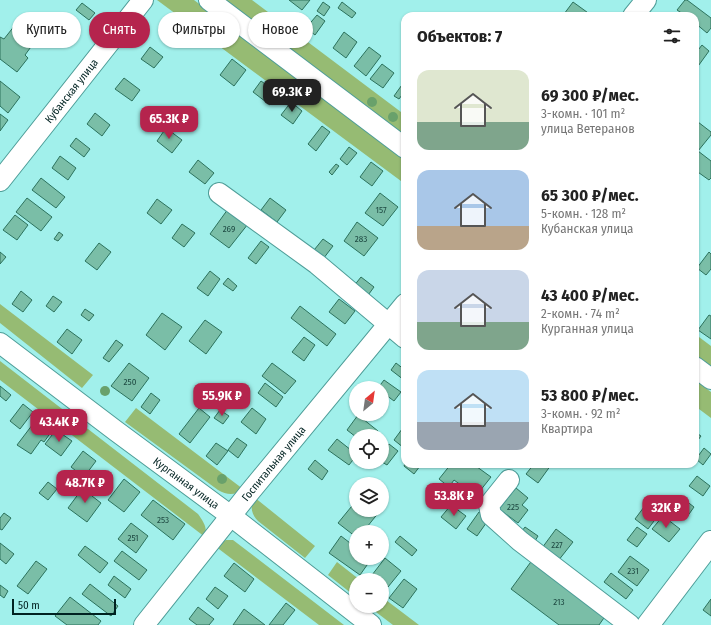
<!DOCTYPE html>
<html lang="ru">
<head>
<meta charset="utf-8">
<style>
  :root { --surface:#fff; --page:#f2f2f2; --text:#222; --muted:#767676; --accent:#b5244d }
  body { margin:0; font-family:"Fira Sans Condensed",sans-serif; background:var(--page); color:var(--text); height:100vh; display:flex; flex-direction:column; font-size:15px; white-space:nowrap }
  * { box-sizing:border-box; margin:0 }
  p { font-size:13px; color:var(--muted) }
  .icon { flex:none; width:22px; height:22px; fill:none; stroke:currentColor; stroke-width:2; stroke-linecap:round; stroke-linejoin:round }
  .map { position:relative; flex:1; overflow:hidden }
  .drawer { position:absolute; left:401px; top:12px; width:298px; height:456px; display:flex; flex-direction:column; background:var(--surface); border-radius:12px; box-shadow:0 1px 3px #0004 }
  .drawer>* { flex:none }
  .banner { position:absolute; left:12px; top:12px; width:329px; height:36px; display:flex; gap:8px }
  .needle { width:26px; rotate:29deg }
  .tools { position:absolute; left:349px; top:381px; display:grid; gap:8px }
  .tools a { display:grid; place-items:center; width:40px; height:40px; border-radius:50%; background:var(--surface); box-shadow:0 1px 3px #0004; font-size:20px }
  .scale { position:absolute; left:12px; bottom:10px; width:104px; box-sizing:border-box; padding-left:4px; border:2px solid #002221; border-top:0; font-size:11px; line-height:14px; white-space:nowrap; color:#002221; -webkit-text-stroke:3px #a1f0eb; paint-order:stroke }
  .price { position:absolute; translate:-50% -34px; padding:0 9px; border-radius:8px; background:var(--accent); color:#fff; font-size:13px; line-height:26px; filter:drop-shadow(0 1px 2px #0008) }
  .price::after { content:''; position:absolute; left:50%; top:24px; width:12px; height:9px; margin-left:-6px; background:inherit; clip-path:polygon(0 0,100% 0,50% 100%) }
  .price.on { background:#222; color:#fff }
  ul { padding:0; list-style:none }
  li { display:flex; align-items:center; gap:12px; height:100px; padding:0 16px }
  li span { display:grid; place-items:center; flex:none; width:112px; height:80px; border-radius:12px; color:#555 }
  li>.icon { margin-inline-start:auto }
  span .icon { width:48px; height:48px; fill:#fffc; stroke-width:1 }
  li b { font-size:17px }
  h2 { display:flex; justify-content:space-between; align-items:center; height:48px; padding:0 16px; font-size:17px }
  .pill { padding:0 14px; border-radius:18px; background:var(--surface); box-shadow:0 1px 3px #0004; font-size:14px; line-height:36px }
  .pill.on { background:var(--accent); color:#fff }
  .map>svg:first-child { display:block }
  .green { fill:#96bb73 }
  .building { fill:#7abea7; stroke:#2c725d }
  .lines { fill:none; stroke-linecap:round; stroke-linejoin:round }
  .minor-casing { stroke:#4e9d98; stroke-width:22 }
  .major-casing { stroke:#4e9d98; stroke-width:24 }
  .minor { stroke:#fff; stroke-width:20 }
  .major { stroke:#fff; stroke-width:22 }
  .tree { fill:#69a16b }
  .labels { text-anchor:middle; stroke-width:3; stroke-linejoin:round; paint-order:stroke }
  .number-label { font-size:9px; fill:#1e4942 }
  .street-label { font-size:11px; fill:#002221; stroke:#a1f0eb }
</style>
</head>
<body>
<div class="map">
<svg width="711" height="625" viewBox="0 0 711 625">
  <rect width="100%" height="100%" fill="#a1f0eb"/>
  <path class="green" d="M157 0H194L405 159V184Z
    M217 0H252L405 115V142Z
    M0 304 93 375 82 388 0 323Z
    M695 334 711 346V373L695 362Z
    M0 361 198 514C203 521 208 528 205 537L0 380Z
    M695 380 711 392V418L695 406Z
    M136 408 243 489C235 496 227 495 218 490L125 422Z
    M254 497 315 546 305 558 258 521C251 514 250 506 254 497Z
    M226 540H233L344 625H319L215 546Z
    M337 562 360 580H356V597L328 575Z
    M382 597 419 625H393L368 606H382Z"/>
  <path class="building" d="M289 0H310L302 10Z
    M685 0H687L711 18V28L707 33 695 23V16H686L677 10Z
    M323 2 330 7 324 16 317 11Z
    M342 2 356 13 352 18 338 8Z
    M573 2 591 15 590 16H567L564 14Z
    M82 3 95 13 89 20 76 10Z
    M23 15 51 36 43 46 36 40 25 55 28 58 17 72 0 59V37L4 39Z
    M173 15 196 32 185 47 161 30Z
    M317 15 325 21 315 35 306 28Z
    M344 32 357 42 346 58 333 48Z
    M702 45 709 51 696 69 695 54Z
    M150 47 163 57 154 68 141 59Z
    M369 47 381 56 366 76 354 66Z
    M232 59 246 70 234 86 220 75Z
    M382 64 394 73 383 88 370 79Z
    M124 78 140 90 132 101 115 89Z
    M0 81 20 97 8 113 0 106Z
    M261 81 278 93 270 105 253 92Z
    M404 82 405 91 399 99 394 96Z
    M291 102 302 111 293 124 281 115Z
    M95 113 110 125 102 136 87 124Z
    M0 114 8 120 0 131Z
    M698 122 711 132V135L698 151 711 161V178L709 180 695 170V126Z
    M322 126 330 132 316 151 308 144Z
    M166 128 182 140 172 153 157 141Z
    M76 138 90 149 84 157 70 146Z
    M349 147 357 153 347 165 340 159Z
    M60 156 76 168 68 180 52 168Z
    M198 160 214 173 205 184 189 172Z
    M371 162 383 171 372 186 360 177Z
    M336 164 339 166 332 175 329 172Z
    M41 178 65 197 56 208 32 190Z
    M380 193 398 207 383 226 365 213Z
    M27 198 52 217 41 231 16 212Z
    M270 198 286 210 277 222 261 210Z
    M157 199 172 210 161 224 147 213Z
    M228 209 248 224 229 248 210 234Z
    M15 215 28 225 17 240 3 230Z
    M357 222 378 238 364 256 344 241Z
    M182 224 195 233 184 247 172 238Z
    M59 232 63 235 58 241 54 239Z
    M323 239 333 246 320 263 310 255Z
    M261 241 269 247 256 264 248 258Z
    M99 243 111 252 97 270 85 261Z
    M0 252 6 257 0 264Z
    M709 252 711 254V269L706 275 697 268Z
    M210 271 220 279 208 296 197 288Z
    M361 277 374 287 366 298 353 287Z
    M228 278 237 286 233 291 223 284Z
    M21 291 32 300 23 312 12 304Z
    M53 296 62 302 54 312 46 306Z
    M339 299 355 311 345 324 329 312Z
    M300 306 336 334 327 346 291 318Z
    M85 309 94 315 89 321 81 315Z
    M162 313 182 327 165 350 146 335Z
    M709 315 711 316V339L698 330Z
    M205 320 222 332 206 354 189 341Z
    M67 329 82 340 72 354 57 342Z
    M304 337 315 345 304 361 292 352Z
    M116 340 123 345 109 362 103 358Z
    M129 363 149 378 132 401 111 386Z
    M272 363 296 381 285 394 262 376Z
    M396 363 405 370 404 380 391 370Z
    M384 380 401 392 394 401 382 392V388H378Z
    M265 383 283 397 276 407 258 393Z
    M0 386 11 395 6 401 0 396Z
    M151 393 160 400 150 414 141 407Z
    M23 404 33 412 20 429 10 421Z
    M199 408 210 417 190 443 179 434Z
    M252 408 266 419 256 434 241 422Z
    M220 410 229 416 223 424 214 418Z
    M358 415 378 431 374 436 356 437 347 430Z
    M39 416 54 428 44 442 41 440 31 454 17 445Z
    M405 425V448H404L394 440Z
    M56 430 72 441 61 456 45 444Z
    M695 432 701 436 695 444Z
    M237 438 247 445 238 458 228 450Z
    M337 439 356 454V456L349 465 328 450Z
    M216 443 228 451 217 465 206 456Z
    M389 444 398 451 387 465 382 462V453Z
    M704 448 711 454 703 465 696 459Z
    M83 451 96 461 84 477 71 467Z
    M315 460 328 471 322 480 308 469Z
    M405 464H418L420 466 414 474 404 466Z
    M451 464H473L491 477 472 501 461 493 465 488 454 480 449 487 439 479Z
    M534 464H550L551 465 538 483 526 474Z
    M697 476 710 486 703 496 689 486Z
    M124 479 140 492 124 512 108 500Z
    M48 482 57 489 48 500 39 493Z
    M85 485 95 493 92 496 101 503 87 522 68 508Z
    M516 488 528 498 522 505 528 510 518 523 499 509Z
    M681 497 694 507 687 517 674 507Z
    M153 500 185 524 173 540 141 515Z
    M356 501V510H377L379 512 363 532H356V537L338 523Z
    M647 503 660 513 648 529 635 519Z
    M451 505 466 516 456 529 441 517Z
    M479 512 489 519 477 536 467 529Z
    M4 513 11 518 2 530 0 529V518Z
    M663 516 680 529 669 542 652 529Z
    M131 523 148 536 136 553 118 539Z
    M525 527 538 536 535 541 522 531Z
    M637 527 647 534 637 547 627 540Z
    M556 529 573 542 558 561 542 548Z
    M341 536 354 546 356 544V558H372L360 575 329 553Z
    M400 536 417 550 412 556 395 542Z
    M0 543 14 554 6 564 0 559Z
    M85 546 108 563 100 573 78 555Z
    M122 551 147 570 139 580 114 561Z
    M630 556 649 570 637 586 618 572Z
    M385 558 401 571 388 587 382 582V580H380L372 575Z
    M533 559 606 615 599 625H559L511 589Z
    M36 561 47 569 28 594 17 586Z
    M234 563 254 579 245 592 224 576Z
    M611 573 633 590 626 599 604 582Z
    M114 576 131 589 125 598 108 585Z
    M404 579 417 589 403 608 389 598Z
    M90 584 118 606 111 616 82 594Z
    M0 585 8 591 4 598 0 595Z
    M215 587 228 596 218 609 206 599Z
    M70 597 101 621 98 625H67L55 616Z
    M711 599V616L703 610Z
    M286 603 295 610 283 625H269Z
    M198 607 214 619 209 625H197L189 619Z
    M244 609 265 625H233Z"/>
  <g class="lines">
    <defs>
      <g id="minor">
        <path d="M209 0 405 148"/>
        <path d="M633 16 646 0"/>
        <path id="s1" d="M0 181 143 0"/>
        <path d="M219 193 317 264 405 338"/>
        <path id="s2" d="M0 343 116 431 231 516 371 625"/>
        <path d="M695 367 711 379"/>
        <path d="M509 480 489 505 491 515 520 541 630 625"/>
        <path id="s3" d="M144 625 249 493 405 304"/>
      </g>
      <path id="major" d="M648 625 711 542"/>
    </defs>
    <use href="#minor" class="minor-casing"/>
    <use href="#major" class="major-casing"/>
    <use href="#minor" class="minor"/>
    <use href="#major" class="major"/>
  </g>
  <g class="tree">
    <circle cx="372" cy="102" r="5"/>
    <circle cx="393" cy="117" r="5"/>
    <circle cx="105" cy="391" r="5"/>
    <circle cx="222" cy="479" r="5"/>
  </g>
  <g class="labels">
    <g class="number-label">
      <text x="381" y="213">157</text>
      <text x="229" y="232">269</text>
      <text x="361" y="242">283</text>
      <text x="130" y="385">250</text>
      <text x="513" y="510">225</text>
      <text x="163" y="523">253</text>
      <text x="133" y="541">251</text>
      <text x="557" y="548">227</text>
      <text x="633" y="574">231</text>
      <text x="559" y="605">213</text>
    </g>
    <g class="street-label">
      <text dy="4" stroke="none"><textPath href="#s1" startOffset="115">Кубанская улица</textPath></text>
      <text dy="4" stroke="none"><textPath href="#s3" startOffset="207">Госпитальная улица</textPath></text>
      <text dy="4" stroke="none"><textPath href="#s2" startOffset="233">Курганная улица</textPath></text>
    </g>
  </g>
</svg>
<div class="tools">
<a><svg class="needle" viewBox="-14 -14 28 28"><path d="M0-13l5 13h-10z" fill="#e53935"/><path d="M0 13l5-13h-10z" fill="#767676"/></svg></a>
<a><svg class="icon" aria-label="locate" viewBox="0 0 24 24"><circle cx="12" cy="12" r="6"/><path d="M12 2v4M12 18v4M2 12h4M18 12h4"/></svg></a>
<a><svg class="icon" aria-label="layers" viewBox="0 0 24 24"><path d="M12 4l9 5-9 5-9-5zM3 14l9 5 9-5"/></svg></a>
<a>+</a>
<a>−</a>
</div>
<div class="scale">50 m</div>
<b class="price on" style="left:292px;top:113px">69.3K ₽</b>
<b class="price" style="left:169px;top:140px">65.3K ₽</b>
<b class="price" style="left:222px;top:417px">55.9K ₽</b>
<b class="price" style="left:59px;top:443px">43.4K ₽</b>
<b class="price" style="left:85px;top:504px">48.7K ₽</b>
<b class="price" style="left:454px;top:517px">53.8K ₽</b>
<b class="price" style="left:666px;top:529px">32K ₽</b>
<div class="banner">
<a class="pill">Купить</a>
<a class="pill on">Снять</a>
<a class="pill">Фильтры</a>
<a class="pill">Новое</a>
</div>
<section class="drawer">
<h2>Объектов: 7<svg class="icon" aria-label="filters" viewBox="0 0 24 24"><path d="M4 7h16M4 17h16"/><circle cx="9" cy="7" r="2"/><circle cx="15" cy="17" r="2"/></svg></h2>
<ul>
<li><span style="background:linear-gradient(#dfe7d0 65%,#7fa58c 0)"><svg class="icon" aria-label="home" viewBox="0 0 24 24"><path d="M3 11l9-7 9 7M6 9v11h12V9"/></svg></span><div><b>69 300 ₽/мес.</b><p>3-комн. · 101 m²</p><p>улица Ветеранов</p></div></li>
<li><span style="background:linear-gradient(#a9c7e8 70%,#b9a48a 0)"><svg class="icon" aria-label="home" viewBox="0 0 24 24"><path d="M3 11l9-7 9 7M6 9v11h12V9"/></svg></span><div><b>65 300 ₽/мес.</b><p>5-комн. · 128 m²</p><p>Кубанская улица</p></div></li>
<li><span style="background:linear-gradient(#c9d6e8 65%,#7fa58c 0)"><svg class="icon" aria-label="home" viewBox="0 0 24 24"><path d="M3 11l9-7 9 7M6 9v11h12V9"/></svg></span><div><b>43 400 ₽/мес.</b><p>2-комн. · 74 m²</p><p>Курганная улица</p></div></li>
<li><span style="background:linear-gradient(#bfe0f5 65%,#9aa5b1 0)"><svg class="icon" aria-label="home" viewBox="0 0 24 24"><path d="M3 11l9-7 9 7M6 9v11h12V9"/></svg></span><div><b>53 800 ₽/мес.</b><p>3-комн. · 92 m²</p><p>Квартира</p></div></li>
</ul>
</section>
</div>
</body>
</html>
